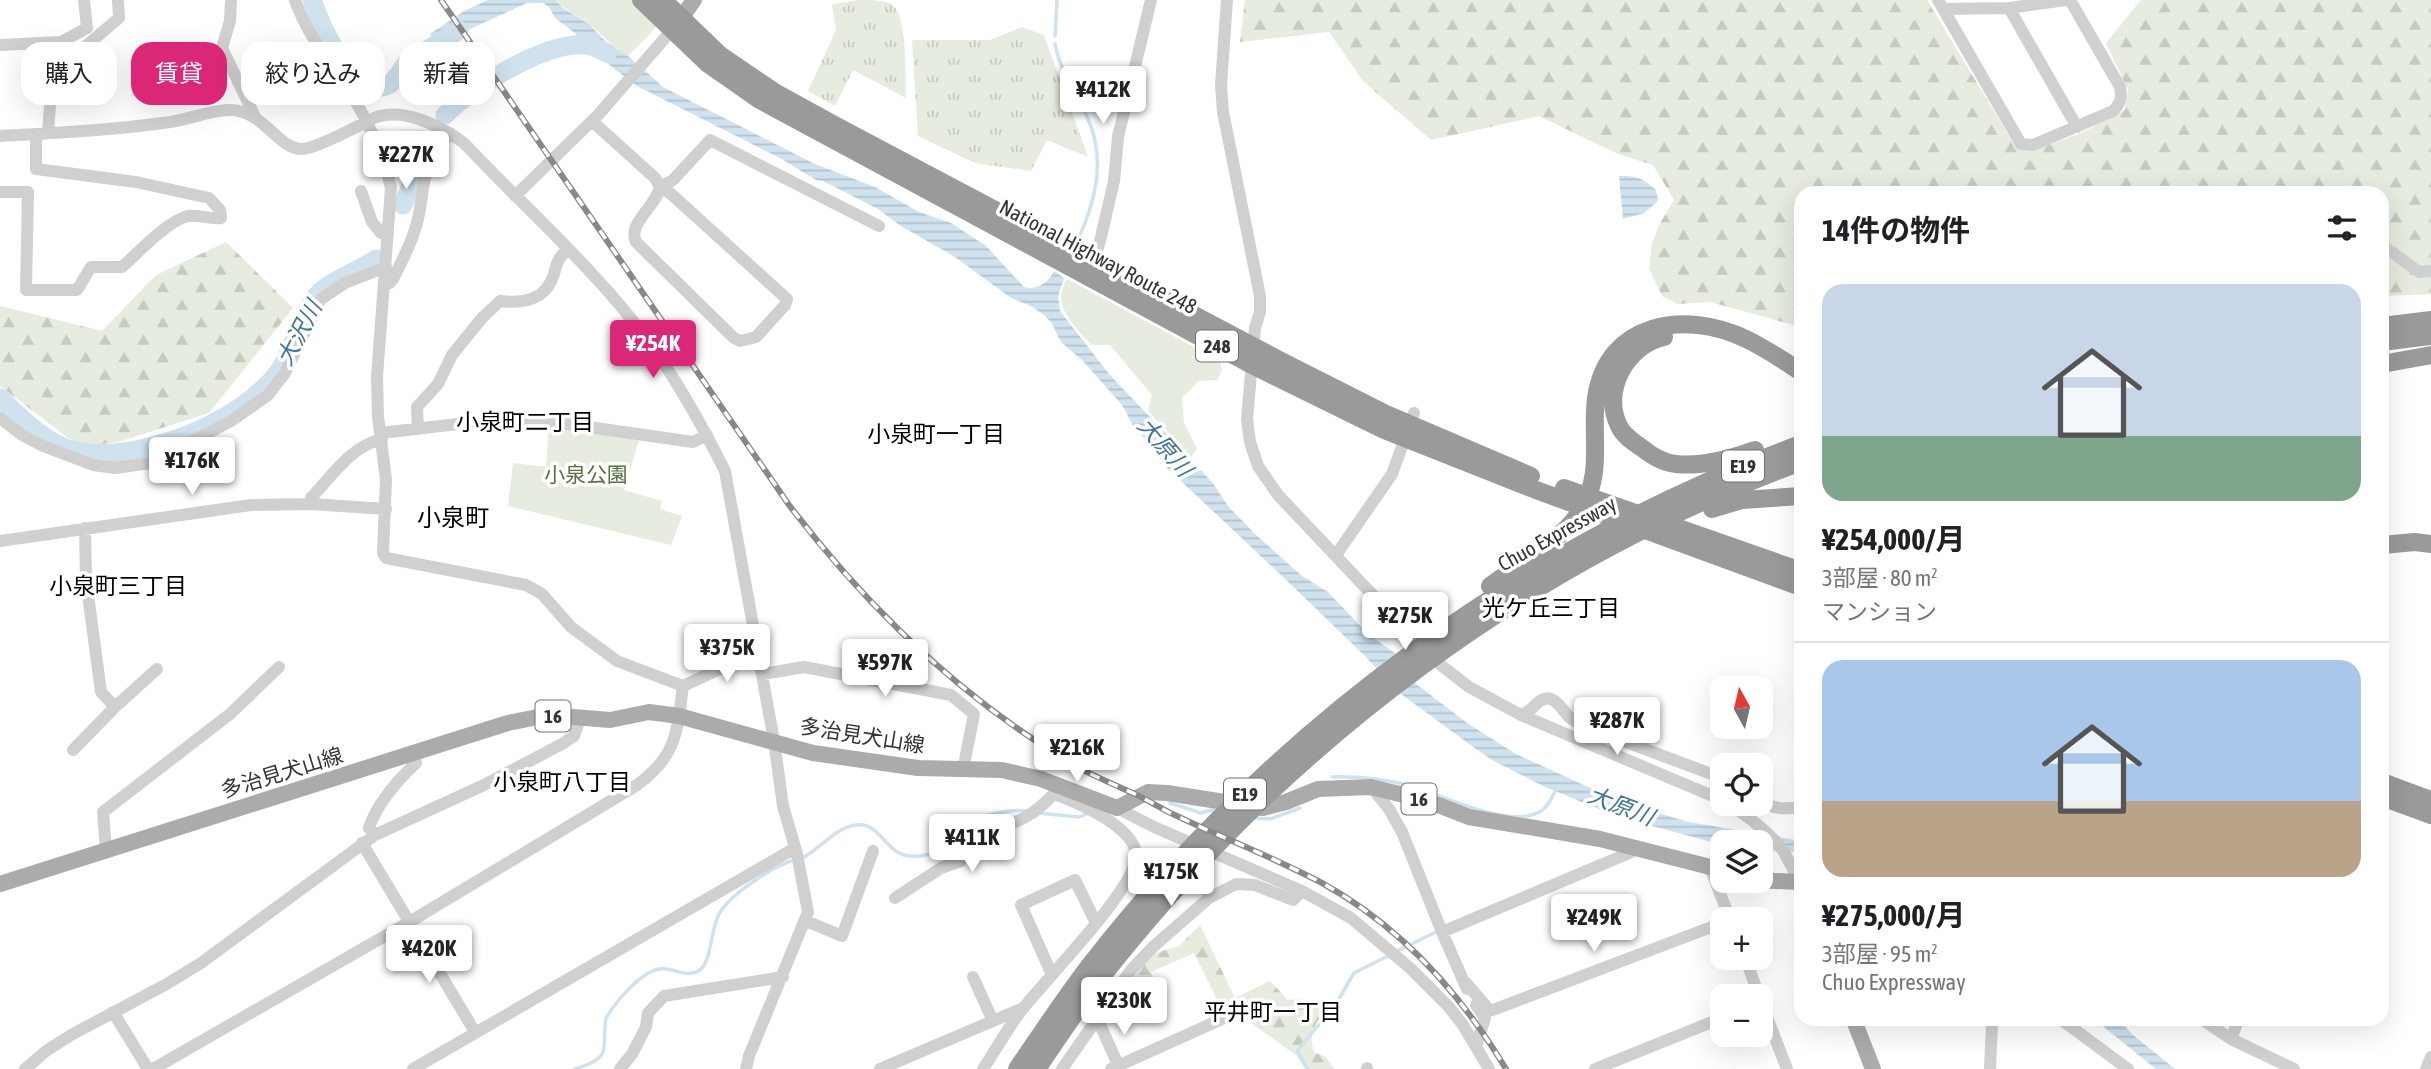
<!DOCTYPE html>
<html lang="ja">
<head>
<meta charset="utf-8">
<style>
  :root { --surface:#fff; --page:#f2f2f2; --text:#202124; --muted:#757577; --line:#e0e0e0; --accent:#db2777 }
  body { margin:0; font-family:"Asap Condensed","Noto Sans JP",sans-serif; background:var(--page); color:var(--text); height:100vh; display:flex; flex-direction:column; font-size:26px; white-space:nowrap }
  * { box-sizing:border-box; margin:0 }
  p { font-size:23px; color:var(--muted) }
  .icon { flex:none; width:38px; height:38px; fill:none; stroke:currentColor; stroke-width:2; stroke-linecap:round; stroke-linejoin:round }
  .map { position:relative; flex:1; overflow:hidden }
  .side { position:absolute; left:1794px; top:186px; width:595px; height:840px; display:flex; flex-direction:column; background:var(--surface); border-radius:21px; box-shadow:0 7px 28px #0002 }
  .side>* { flex:none }
  .top-card { position:absolute; left:21px; top:42px; width:665px; height:63px; display:flex; gap:14px }
  .needle { width:46px; rotate:352deg }
  .buttons { position:absolute; left:1710px; top:676px; display:grid; gap:14px }
  .buttons a { display:grid; place-items:center; width:63px; height:63px; border-radius:14px; background:var(--surface); box-shadow:0 7px 28px #0002; font-size:35px }
  .price { position:absolute; translate:-50% -60px; padding:0 16px; border-radius:7px; background:#fff; color:#222; font-size:23px; line-height:46px; filter:drop-shadow(0 2px 4px #0008) }
  .price::after { content:''; position:absolute; left:50%; top:42px; width:21px; height:16px; margin-left:-10px; background:inherit; clip-path:polygon(0 0,100% 0,50% 100%) }
  .price.on { background:var(--accent); color:#fff }
  ul { padding:0; list-style:none }
  li { display:grid; align-content:center; gap:14px; height:371px; padding:0 28px }
  li+li { border-top:2px solid var(--line) }
  li span { display:grid; place-items:center; height:217px; border-radius:21px; color:#555 }
  li>.icon { margin-inline-start:auto }
  span .icon { width:126px; height:126px; fill:#fffc; stroke-width:1 }
  li b { font-size:30px }
  h2 { display:flex; justify-content:space-between; align-items:center; height:84px; padding:0 28px; font-size:30px }
  .pill { padding:0 24px; border-radius:21px; background:var(--surface); box-shadow:0 7px 28px #0002; font-size:24px; line-height:63px }
  .pill.on { background:var(--accent); color:#fff }
  .map>svg:first-child { display:block }
  .grass { fill:url(#grass-tufts) }
  .forest { fill:url(#forest-firs) }
  .green { fill:#e6ecdf }
  .water { fill:url(#water-rules) }
  .lines { fill:none; stroke-linecap:round; stroke-linejoin:round }
  .stream { stroke:#cfe2ee; stroke-width:3.5 }
  .river { stroke:#cfe2ee; stroke-width:19 }
  .minor { stroke:#d0d0d0; stroke-width:12 }
  .major { stroke:#ababab; stroke-width:16 }
  .highway { stroke:#9a9a9a; stroke-width:18 }
  .rail-casing { stroke:#888; stroke-width:6 }
  .rail { stroke:#fff; stroke-width:3.5; stroke-dasharray:10; stroke-linecap:butt }
  .labels { text-anchor:middle; stroke-width:7; stroke-linejoin:round; paint-order:stroke }
  .shield { fill:#fff; stroke:#707070; stroke-width:2 }
  .shield-label { font-size:19px; font-weight:bold; fill:#333 }
  .street-label { font-size:21px; fill:#333; stroke:#fff }
  .park-label { font-size:21px; fill:#56703f; stroke:#fff }
  .water-label { font-size:23px; font-style:italic; fill:#3f7597; stroke:#fff }
  .neighbourhood-label { font-size:23px; fill:#000; stroke:#fff }
  .quarter-label { font-size:24px; fill:#000; stroke:#fff }
</style>
</head>
<body>
<div class="map">
<svg width="2431" height="1069" viewBox="0 0 2431 1069">
  <defs>
    <pattern id="grass-tufts" width="24" height="20" patternUnits="userSpaceOnUse" patternTransform="scale(1.75)"><rect width="24" height="20" fill="#e6ecdf"/><path d="M3 7l-1-3M5 7V3M7 7l1-3M15 17l-1-3M17 17v-4M19 17l1-3" fill="none" stroke="#c6cbc0"/></pattern>
    <pattern id="forest-firs" width="22" height="20" patternUnits="userSpaceOnUse" patternTransform="scale(1.75)"><rect width="22" height="20" fill="#e6ecdf"/><path d="M5 1l3.5 6h-7zM16 11l3.5 6h-7z" fill="#c6cbc0"/></pattern>
    <pattern id="water-rules" width="6" height="5" patternUnits="userSpaceOnUse" patternTransform="scale(1.75)"><rect width="6" height="5" fill="#cfe2ee"/><path d="M0 2.5h6" fill="none" stroke="#b2c2cd"/></pattern>
  </defs>
  <rect width="100%" height="100%" fill="#fff"/>
  <path class="grass" d="M860 0C870 0 884 0 893 5 908 19 905 77 906 98L853 70 835 106 808 91 836 30 832 4Z
    M1022 27 1044 35 1088 157 1047 140 1031 171 975 163 918 136 912 40H990Z"/>
  <path class="forest" d="M1245 0H1927L2015 146 2035 150 2081 133 2125 110 2128 90 2106 43 2141 0H2431V294L2382 296V192H1801V327L1710 302 1677 304 1662 296 1649 269 1652 243 1659 225 1674 200 1653 165 1618 154 1539 116 1431 140 1363 81 1329 32 1240 42Z
    M226 242 293 308 209 413 118 442 80 447 0 386V306L102 331 156 275Z
    M1200 925 1235 998 1270 981 1288 1000 1300 999 1325 1011C1314 1025 1308 1034 1314 1052L1326 1057 1334 1069H1305L1297 1056 1233 1010 1224 1013 1194 953 1151 972 1160 996 1106 1023 1139 969 1156 953 1179 946Z"/>
  <path class="green" d="M555 0H677L651 33 628 56C611 47 602 34 588 23 577 15 565 10 555 0Z
    M1067 279 1220 361 1222 371 1217 380 1198 381 1182 398 1184 423 1197 449 1191 457 1148 411 1152 395 1110 345H1091C1075 326 1050 306 1067 279Z
    M549 425 639 440 624 490 662 501 660 509 682 516 671 545 508 506 513 463 546 467Z"/>
  <path class="water" d="M488 0H555L563 8 589 24 607 43 628 56 663 87 815 164 875 187 919 212 951 223 986 246 1024 287C1037 291 1049 282 1054 271L1064 278 1058 296 1060 311 1109 374 1212 482 1228 506 1255 534 1302 576 1328 592 1368 634 1406 661 1416 684 1428 693 1467 723 1516 754 1621 802 1689 822 1801 841V852L1761 851 1760 842H1722V845L1616 816 1543 786 1492 760 1476 749 1397 691 1365 656 1281 575 1167 468 1154 449 1134 427 1122 405 1083 361 1061 342 1051 322 1044 315 1031 306 1011 298 955 257 901 226 878 209 823 181 816 180 780 158 637 86 587 48 575 33 555 18 549 7 543 3H527L470 29 439 48 430 34 464 11Z
    M1619 176C1638 176 1642 178 1656 190L1658 201 1644 213 1623 219Z
    M2094 1019H2118L2133 1035 2175 1069H2156Z"/>
  <g class="lines">
    <path class="stream" d="M1055 36 1057 0
      M1055 44C1060 72 1078 94 1088 119 1106 159 1095 204 1077 241
      M1332 777C1357 776 1382 779 1407 785 1439 793 1510 831 1541 811 1549 806 1552 797 1556 789
      M1170 803 1201 813 1211 810 1218 811
      M1038 813 1079 817 1089 813
      M1253 818 1270 819 1300 808
      M1397 951 1436 932
      M575 1069C614 1057 601 1050 606 1018 615 1003 641 971 660 969 674 967 688 980 701 969 711 961 711 929 719 914 730 895 770 868 791 861 797 859 802 859 806 856 821 847 837 827 856 825 879 822 885 850 904 855 920 859 936 852 951 849 953 842 954 833 959 828 970 816 1011 809 1027 811
      M1308 1069 1297 1051 1336 1004 1354 973 1390 955"/>
    <path class="river" d="M312 0C321 25 351 97 386 86 397 82 400 68 408 62L459 30
      M445 115C473 86 546 41 587 45 594 46 601 50 607 53
      M403 205 428 143
      M0 398C19 416 43 441 68 449 130 468 242 423 279 371 295 349 301 309 321 291 337 277 359 271 376 259"/>
    <path class="minor" d="M231 0 230 21 222 48 255 117
      M1227 0 1221 85 1223 112 1260 296V312L1255 328 1247 419 1250 442 1258 466 1278 495 1385 608 1442 666 1469 687 1521 715 1722 800
      M1938 0 2021 144 2033 145 2113 111C2121 103 2122 97 2120 87L2070 0
      M2009 8 2077 127
      M1943 9 2009 8 2066 0
      M0 45 61 42 87 28 84 0
      M592 121 655 178 660 187C656 207 627 223 636 242L734 338 740 341 756 337 785 305 787 299 670 193 660 187
      M48 132 50 106 61 67 119 18 118 0
      M0 136C56 133 114 130 170 122 189 119 209 111 228 110 264 109 276 148 301 149 312 149 326 141 336 137 349 131 362 124 374 118 403 106 442 127 464 143 523 206 595 269 646 338 675 377 703 427 725 471L774 741 783 806 797 854 808 912 749 1056 746 1069
      M660 187 673 180 710 140 879 226
      M361 191 372 222 381 233 388 234
      M0 192H28L26 290H77L91 267H122C138 253 167 221 188 216 198 214 210 220 221 218L220 210 209 198 136 182 36 169V135
      M515 196 599 114 671 31
      M2382 245 2419 272 2431 271
      M1093 263 1100 241 1114 181 1118 137 1151 0
      M384 282 390 283 393 279C402 261 412 243 417 223 427 182 418 168 450 133
      M0 418 22 435 43 446 93 465 115 468 151 463 231 421 268 395 285 373 321 299 345 283 386 267
      M418 429 417 407 438 384 452 355 482 318 500 301C524 304 546 300 554 274 557 263 558 258 567 250
      M381 433 466 423 533 419 693 442 707 435
      M311 504V498C332 476 351 446 382 439
      M0 541 251 505 311 504 386 509
      M1336 555 1392 474 1414 413
      M763 674 804 667 951 695 974 714 963 770
      M683 686 758 651
      M115 707 157 669
      M1521 715C1534 710 1531 707 1540 701 1553 692 1561 708 1568 716 1572 720 1578 723 1583 726L1722 778
      M73 750 115 707 101 692 86 580 85 528
      M1371 787 1389 809 1402 832 1442 932 1641 848
      M1760 800C1774 810 1785 809 1801 807
      M1727 803C1747 816 1767 830 1782 849 1789 860 1794 873 1801 882
      M1117 808 1154 827 1302 891 1351 918 1410 968 1449 1007 1463 1025 1489 1069
      M375 835 369 828C377 804 398 780 416 763L413 754
      M362 843 475 1032
      M106 851 103 812 230 714 279 667
      M1709 865 1730 919
      M895 898 941 868 961 861 967 842 973 836C1013 823 1030 822 1059 788
      M806 921 842 936 873 851
      M1442 932 1467 989
      M1745 957 1759 996
      M1052 975 1021 905 1075 880 1096 923
      M973 977 993 1021
      M1466 983 1490 1011 1722 923
      M1760 999 1787 1069
      M1476 1005 1485 1018 1476 1047
      M113 1012 148 1069
      M1097 1018 1120 1069
      M2059 1018 2128 1069
      M2200 1018 2231 1039 2294 1069
      M2231 1039 2239 1018
      M1367 1068V1069
      M25 1069 46 1051 71 1035 165 985 201 963 375 835 484 785 562 744 574 736 580 719
      M153 1069 411 921 637 785C677 756 677 732 683 686L617 661 571 627 542 594 526 585 386 558 383 553 386 480 378 416 377 377 391 188C383 155 369 122 350 93 330 62 307 35 295 0
      M413 1069 795 848
      M620 1069 632 1054 646 1027 648 1013 664 996 783 977
      M880 1069 1021 1009
      M983 1069C997 1048 1009 1025 1025 1006 1048 977 1136 888 1136 856 1136 827 1077 802 1054 794
      M1062 1069 1131 970 1154 946 1209 898 1236 884 1255 885 1293 900 1302 891
      M1111 1069 1222 1019
      M1595 1069 1722 1018
      M1990 1069 1992 1024 1995 1018
      M2426 1069 2431 1057"/>
    <path class="major" d="M675 27 694 0
      M1751 880 1800 882 1801 885
      M0 884 508 723 548 715 610 720 649 712 679 716 813 753 918 768 1002 770 1041 779 1117 808 1148 792 1167 793 1263 808 1286 802 1318 789 1371 787 1428 801 1469 817 1600 839 1722 870
      M1853 1018 1873 1069"/>
    <path class="highway" d="M641 0 708 64 758 99 1252 365 1384 430 1536 490 1801 587
      M663 0 720 55 776 93 838 127 1281 361 1386 414 1531 476
      M2382 326 2431 320
      M1664 337C1627 345 1601 391 1619 426 1623 435 1633 442 1642 448 1652 456 1663 463 1676 464 1702 467 1730 459 1755 450
      M2382 342 2431 336
      M2382 364 2431 355
      M1564 488 1801 571
      M1712 509 1742 500 1801 496
      M2382 545 2415 542 2431 544
      M1490 586C1518 565 1561 541 1580 512 1604 473 1591 439 1596 398 1607 321 1686 310 1746 339 1765 348 1783 360 1801 372
      M2382 782 2431 800
      M2382 797 2431 815
      M1017 1069C1041 1034 1064 999 1090 965 1271 732 1523 545 1801 444
      M1037 1069C1061 1034 1084 998 1111 965 1290 741 1530 560 1801 462"/>
    <defs>
      <path id="rail" d="M441 0 789 505C866 606 959 696 1069 762 1090 775 1113 784 1135 794 1150 801 1163 810 1177 816 1225 839 1275 858 1322 883 1400 926 1461 994 1506 1069"/>
    </defs>
    <use href="#rail" class="rail-casing"/>
    <use href="#rail" class="rail"/>
  </g>
  <g class="labels">
    <g class="shield">
      <rect x="1196" y="330.5" width="42" height="31" rx="5"/>
      <rect x="1722" y="450.5" width="42" height="31" rx="5"/>
      <rect x="535.5" y="700.5" width="35" height="31" rx="5"/>
      <rect x="1224" y="778.5" width="42" height="31" rx="5"/>
      <rect x="1401.5" y="783.5" width="35" height="31" rx="5"/>
    </g>
    <g class="shield-label">
      <text x="1217" y="353">248</text>
      <text x="1743" y="473">E19</text>
      <text x="553" y="723">16</text>
      <text x="1245" y="801">E19</text>
      <text x="1419" y="806">16</text>
    </g>
    <g class="street-label">
      <text transform="translate(1098 257) rotate(28)" y="7">National Highway Route 248</text>
      <text transform="translate(1557 534) rotate(-29)" y="7">Chuo Expressway</text>
      <text transform="translate(862 736) rotate(9)" y="7">多治見犬山線</text>
      <text transform="translate(282 773) rotate(-17)" y="7">多治見犬山線</text>
    </g>
    <g class="park-label">
      <text x="586" y="482">小泉公園</text>
    </g>
    <g class="water-label">
      <text transform="translate(299 333) rotate(-62)" y="8">大沢川</text>
      <text transform="translate(1165 447) rotate(49)" y="8">大原川</text>
      <text transform="translate(1621 806) rotate(21)" y="8">大原川</text>
    </g>
    <g class="neighbourhood-label">
      <text x="525" y="430">小泉町二丁目</text>
      <text x="936" y="442">小泉町一丁目</text>
      <text x="118" y="594">小泉町三丁目</text>
      <text x="1551" y="616">光ケ丘三丁目</text>
      <text x="562" y="790">小泉町八丁目</text>
      <text x="1273" y="1020">平井町一丁目</text>
    </g>
    <g class="quarter-label">
      <text x="453" y="526">小泉町</text>
    </g>
  </g>
</svg>
<div class="buttons">
<a><svg class="needle" viewBox="-14 -14 28 28"><path d="M0-13l5 13h-10z" fill="#e53935"/><path d="M0 13l5-13h-10z" fill="#757577"/></svg></a>
<a><svg class="icon" aria-label="locate" viewBox="0 0 24 24"><circle cx="12" cy="12" r="6"/><path d="M12 2v4M12 18v4M2 12h4M18 12h4"/></svg></a>
<a><svg class="icon" aria-label="layers" viewBox="0 0 24 24"><path d="M12 4l9 5-9 5-9-5zM3 14l9 5 9-5"/></svg></a>
<a>+</a>
<a>−</a>
</div>
<b class="price" style="left:1103px;top:126px">¥412K</b>
<b class="price" style="left:406px;top:191px">¥227K</b>
<b class="price on" style="left:653px;top:380px">¥254K</b>
<b class="price" style="left:192px;top:497px">¥176K</b>
<b class="price" style="left:1405px;top:652px">¥275K</b>
<b class="price" style="left:727px;top:684px">¥375K</b>
<b class="price" style="left:885px;top:699px">¥597K</b>
<b class="price" style="left:1617px;top:757px">¥287K</b>
<b class="price" style="left:1077px;top:784px">¥216K</b>
<b class="price" style="left:972px;top:874px">¥411K</b>
<b class="price" style="left:1171px;top:908px">¥175K</b>
<b class="price" style="left:1594px;top:954px">¥249K</b>
<b class="price" style="left:429px;top:985px">¥420K</b>
<b class="price" style="left:1124px;top:1037px">¥230K</b>
<div class="top-card">
<a class="pill">購入</a>
<a class="pill on">賃貸</a>
<a class="pill">絞り込み</a>
<a class="pill">新着</a>
</div>
<section class="side">
<h2>14件の物件<svg class="icon" aria-label="filters" viewBox="0 0 24 24"><path d="M4 7h16M4 17h16"/><circle cx="9" cy="7" r="2"/><circle cx="15" cy="17" r="2"/></svg></h2>
<ul>
<li><span style="background:linear-gradient(#c9d6e8 70%,#7fa58c 0)"><svg class="icon" aria-label="home" viewBox="0 0 24 24"><path d="M3 11l9-7 9 7M6 9v11h12V9"/></svg></span><div><b>¥254,000/月</b><p>3部屋 · 80 m²</p><p>マンション</p></div></li>
<li><span style="background:linear-gradient(#a9c7e8 65%,#b9a48a 0)"><svg class="icon" aria-label="home" viewBox="0 0 24 24"><path d="M3 11l9-7 9 7M6 9v11h12V9"/></svg></span><div><b>¥275,000/月</b><p>3部屋 · 95 m²</p><p>Chuo Expressway</p></div></li>
</ul>
</section>
</div>
</body>
</html>
